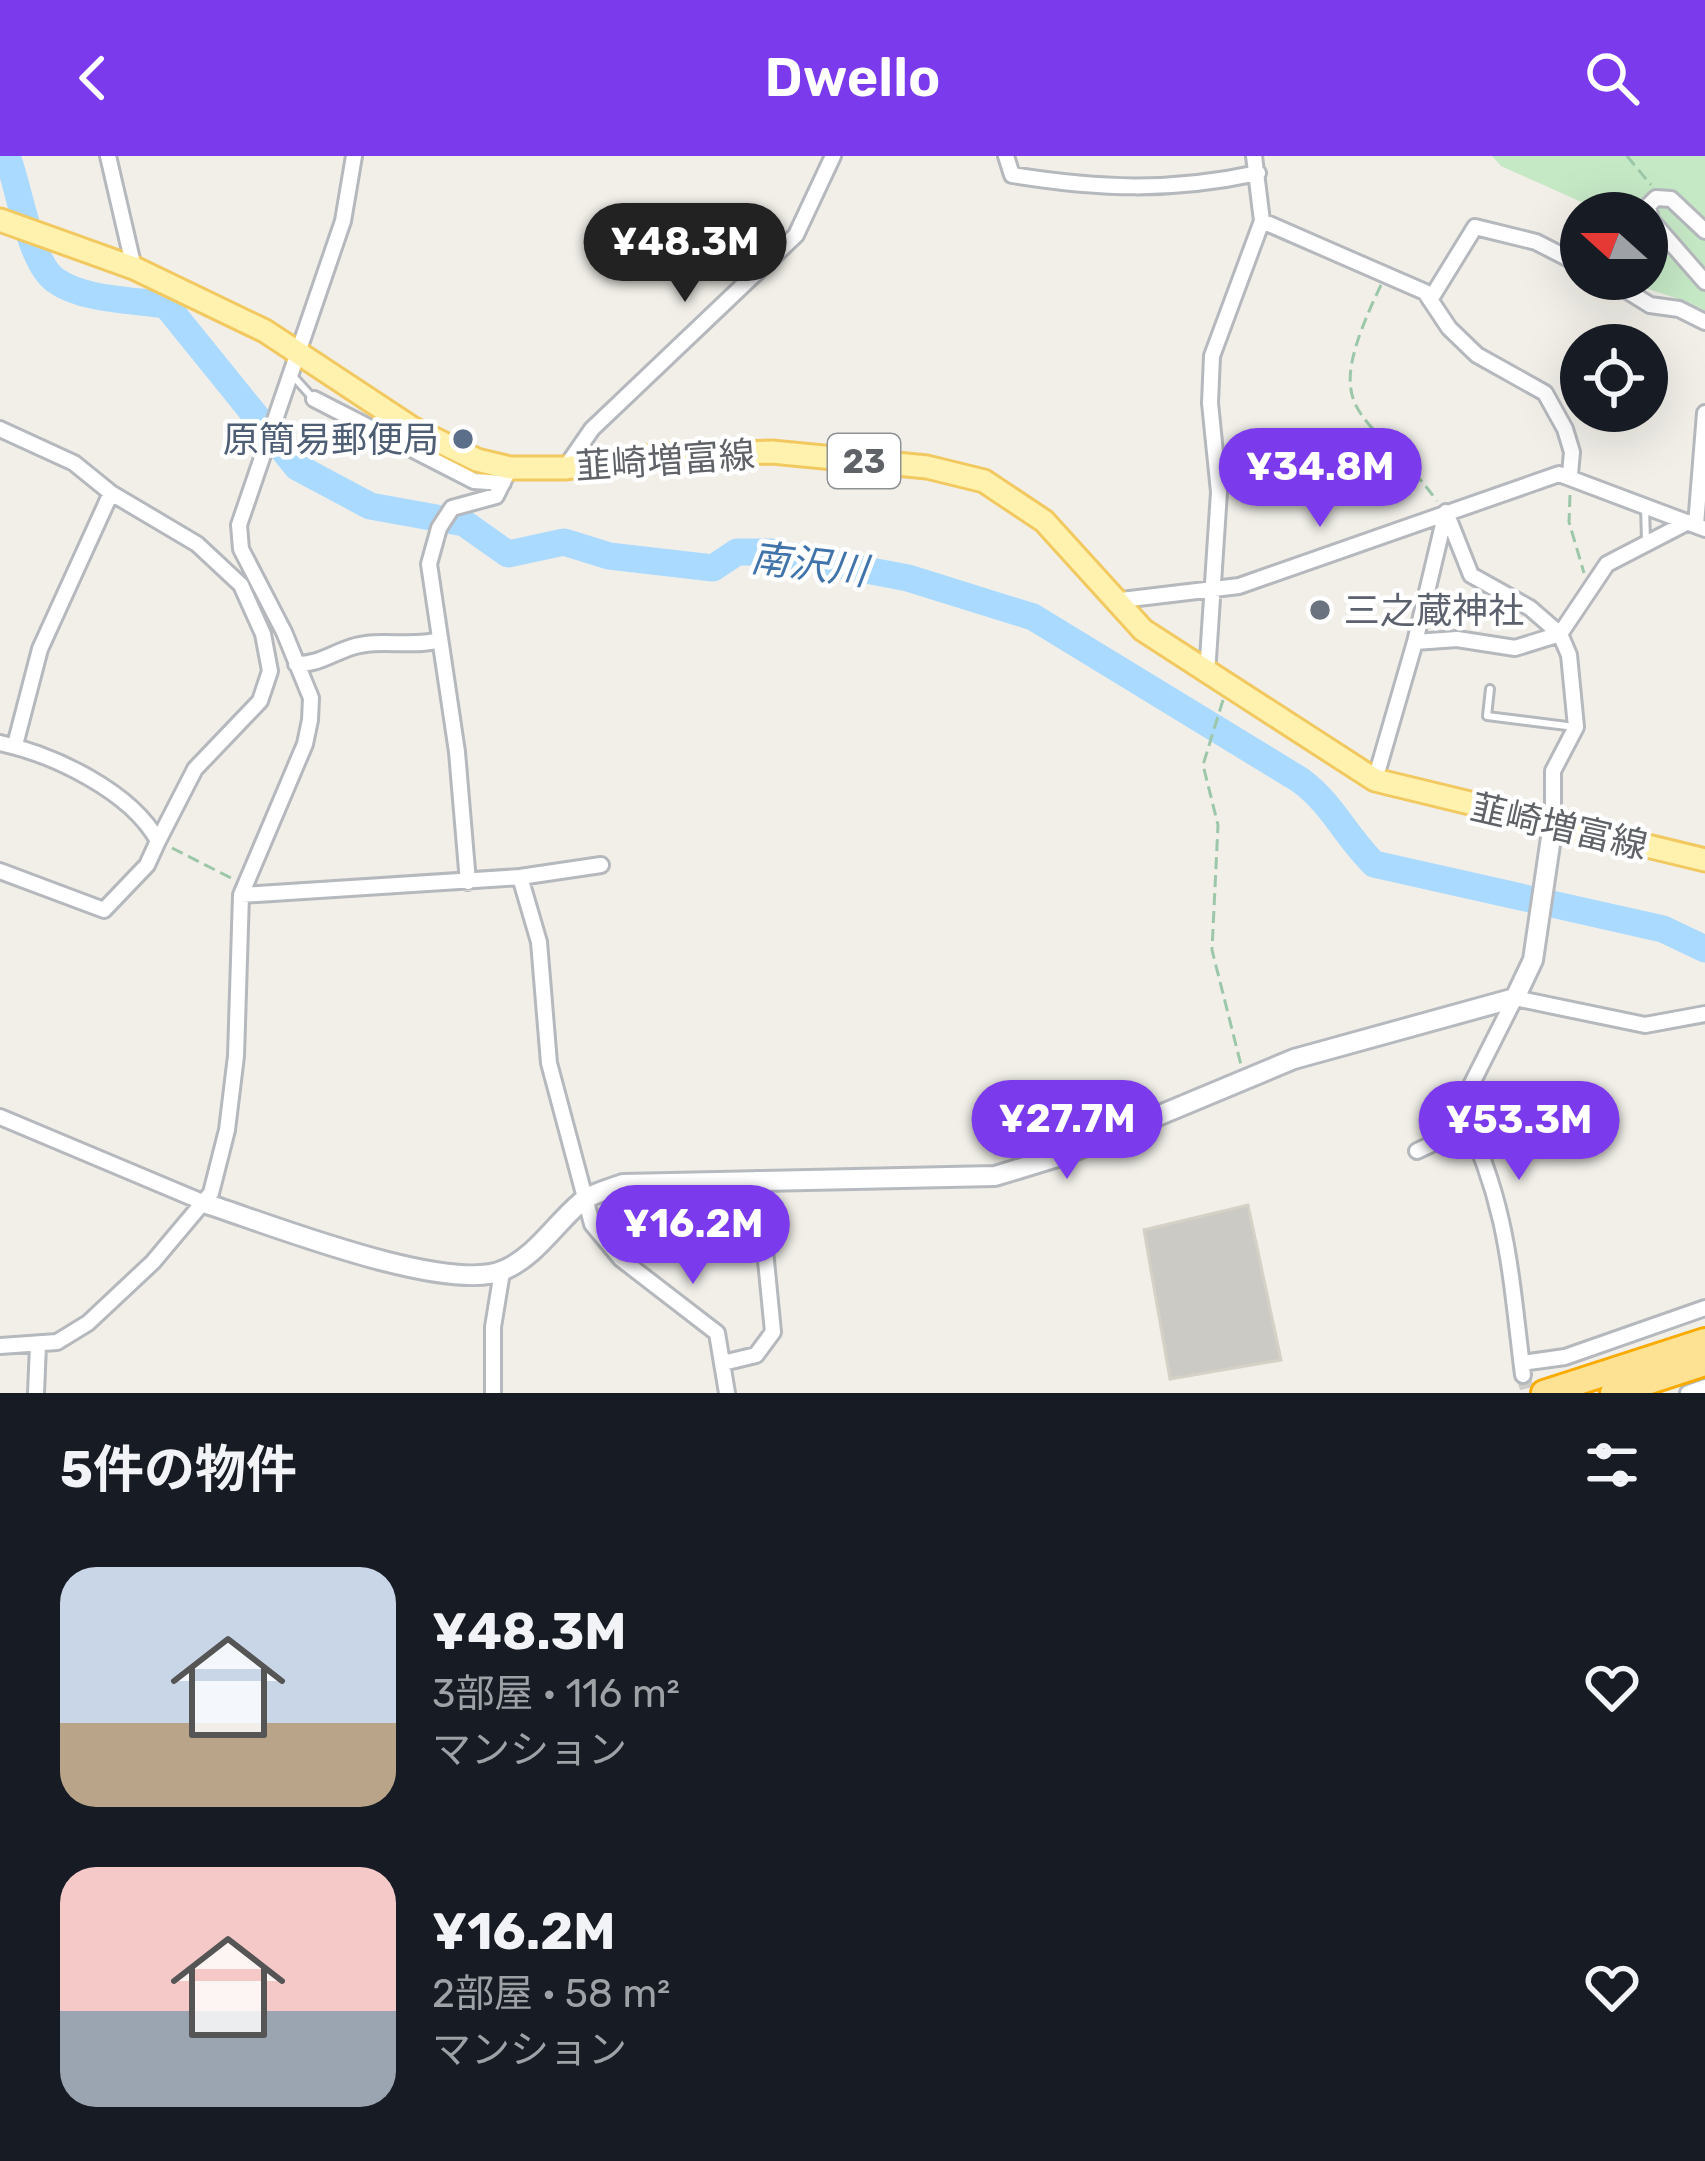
<!DOCTYPE html>
<html lang="ja">
<head>
<meta charset="utf-8">
<style>
  :root { --surface:#171b24; --page:#20242c; --text:#f1f3f6; --muted:#9ea1a6; --accent:#7c3aed }
  body { margin:0; font-family:Rubik,"Noto Sans JP",sans-serif; background:var(--page); color:var(--text); height:100vh; display:flex; flex-direction:column; font-size:45px; white-space:nowrap }
  * { box-sizing:border-box; margin:0 }
  p { font-size:39px; color:var(--muted) }
  .icon { flex:none; width:66px; height:66px; fill:none; stroke:currentColor; stroke-width:2; stroke-linecap:round; stroke-linejoin:round }
  .map { position:relative; height:1237px; overflow:hidden }
  .side { display:flex; flex-direction:column; background:var(--surface); flex:1 }
  .side>* { flex:none }
  .needle { width:78px; rotate:291deg }
  .tools { position:absolute; left:1560px; top:36px; display:grid; gap:24px }
  .tools a { display:grid; place-items:center; width:108px; height:108px; border-radius:50%; background:var(--surface); box-shadow:0 12px 48px #0002; font-size:60px }
  .price { position:absolute; translate:-50% -102px; padding:0 27px; border-radius:42px; background:var(--accent); color:#fff; font-size:39px; line-height:78px; filter:drop-shadow(0 3px 6px #0008) }
  .price::after { content:''; position:absolute; left:50%; top:72px; width:36px; height:27px; margin-left:-18px; background:inherit; clip-path:polygon(0 0,100% 0,50% 100%) }
  .price.current { background:#222; color:#fff }
  ul { padding:0; list-style:none }
  li { display:flex; align-items:center; gap:36px; height:300px; padding:0 60px }
  li span { display:grid; place-items:center; flex:none; width:336px; height:240px; border-radius:36px; color:#555 }
  li>.icon { margin-inline-start:auto }
  span .icon { width:144px; height:144px; fill:#fffc; stroke-width:1 }
  li b { font-size:51px }
  h2 { display:flex; justify-content:space-between; align-items:center; height:144px; padding:0 60px; font-size:51px }
  header { display:flex; justify-content:space-between; align-items:center; height:156px; padding:0 60px; background:var(--accent); color:#fff; font-size:54px; font-weight:600 }
  .map>svg:first-child { display:block }
  .green { fill:#c5e8c5 }
  .lines { fill:none; stroke-linecap:round; stroke-linejoin:round }
  .river { stroke:#aadaff; stroke-width:27 }
  .building { fill:#cccac5; stroke:#d6d1c6; stroke-width:3 }
  .street-tunnel { stroke:#ccccc8; stroke-width:14; stroke-dasharray:14 7; stroke-linecap:butt }
  .lane-casing { stroke:#b5b8bc; stroke-width:12 }
  .street-casing { stroke:#b5b8bc; stroke-width:20 }
  .secondary-casing { stroke:#b6babf; stroke-width:24 }
  .primary-casing { stroke:#f2c960; stroke-width:27 }
  .highway-casing { stroke:#f9ab00; stroke-width:30 }
  .path { stroke:#9cc7a9; stroke-width:3; stroke-dasharray:12 6; stroke-linecap:butt }
  .lane { stroke:#fff; stroke-width:6 }
  .street { stroke:#fff; stroke-width:14 }
  .secondary { stroke:#fff; stroke-width:18 }
  .primary { stroke:#fff2af; stroke-width:21 }
  .highway { stroke:#fde293; stroke-width:24 }
  .service-dot { fill:#5c6f8a; stroke:#fff; stroke-width:4.5 }
  .worship-dot { fill:#6b7280; stroke:#fff; stroke-width:4.5 }
  .labels { text-anchor:middle; stroke-width:9; stroke-linejoin:round; paint-order:stroke }
  .shield { fill:#fff; stroke:#8f9295; stroke-width:3 }
  .shield-label { font-size:33px; font-weight:bold; fill:#5f6368 }
  .service-label { font-size:36px; fill:#4e5e75; stroke:#fff; text-anchor:end }
  .street-label { font-size:36px; fill:#5f6368; stroke:#fff }
  .worship-label { font-size:36px; fill:#5b616d; stroke:#fff; text-anchor:start }
  .water-label { font-size:39px; font-style:italic; fill:#4174aa; stroke:#fff }
</style>
</head>
<body>
<header><svg class="icon" aria-label="back" viewBox="0 0 24 24"><path d="M15 5l-7 7 7 7"/></svg>Dwello<svg class="icon" aria-label="search" viewBox="0 0 24 24"><circle cx="10" cy="10" r="6"/><path d="M15 15l6 6"/></svg></header>
<div class="map">
<svg width="1705" height="1237" viewBox="0 0 1705 1237">
  <rect width="100%" height="100%" fill="#f1efe8"/>
  <path class="green" d="M1492 0H1705V155C1679 139 1652 138 1626 123H1647V57H1606L1501 10Z"/>
  <g class="lines">
    <path class="river" d="M7 0C19 30 29 105 55 124 82 144 133 144 166 149L297 311 370 350 464 367 508 398 564 386 609 400 713 412 737 396H771L908 422 1033 461 1300 624C1332 647 1346 681 1374 708L1663 773 1705 793"/>
  </g>
  <path class="building" d="M1248 1049 1281 1204 1170 1223 1144 1074Z"/>
  <g class="lines">
    <path class="street-tunnel" d="M1523 1219 1528 1237"/>
    <defs>
      <path id="lane" d="M292 219 311 240
        M1645 350 1646 385
        M1490 533 1487 560 1575 571"/>
      <path id="street" d="M108 0 134 112
        M1006 0 1012 19C1099 33 1170 36 1258 17
        M1262 65 1425 136 1449 172 1477 199 1545 237 1565 273 1572 296 1570 318
        M1705 75 1671 43 1656 42 1648 50 1651 64 1705 126
        M1608 123 1650 149 1679 153 1705 166
        M1430 144 1475 71 1536 86 1581 109
        M314 243 474 325 503 327
        M0 273 74 307 111 337 197 388 241 429 263 478 270 515 260 545 195 613 158 685
        M565 312 592 273 796 79 833 0
        M1446 356 1471 419 1530 452 1560 478 1569 499 1576 571 1553 615V668
        M1696 369 1705 257
        M1113 445 1239 430 1559 318 1705 373
        M1415 486 1446 356
        M296 508C320 508 330 498 352 491 379 482 411 492 440 484
        M1207 518 1219 336 1210 247 1212 200 1262 65 1254 0
        M0 587C52 598 131 635 158 685L147 709 104 754 0 715
        M15 589 40 493 111 337
        M1375 624 1415 486 1457 483 1515 492 1560 478 1607 408 1688 366
        M520 721 601 709
        M468 726 457 596 429 408 439 372 452 352 496 340 510 312
        M241 739 520 721 539 786 549 907 592 1068 621 1103 717 1177 727 1237
        M0 961 207 1048
        M1417 995 1434 987 1460 951
        M0 1190 57 1186 88 1167 153 1106 211 1037 227 974 236 900 241 739 305 588 310 564 311 542 284 476 241 393 239 369 343 65 354 0
        M723 1207 756 1199 773 1176 758 1023
        M1522 1207 1565 1201 1705 1152
        M1523 1219C1510 1115 1508 1047 1460 951L1515 842 1645 869 1705 858
        M36 1237 38 1189
        M493 1237V1171L502 1116
        M1688 1237 1705 1231"/>
      <path id="secondary" d="M207 1048C269 1068 448 1139 504 1114 536 1100 555 1068 581 1046 592 1037 610 1033 623 1028L995 1020 1064 999 1294 903 1515 842 1533 804 1553 668"/>
      <path id="primary" d="M0 64 134 112 265 175 412 272 477 304 510 312H565L660 299 772 296 927 311 984 325 1044 365 1143 474 1375 624 1705 704"/>
      <path id="highway" d="M1544 1237 1705 1185
        M1613 1237 1705 1207"/>
    </defs>
    <use href="#lane" class="lane-casing"/>
    <use href="#street" class="street-casing"/>
    <use href="#secondary" class="secondary-casing"/>
    <use href="#primary" class="primary-casing"/>
    <use href="#highway" class="highway-casing"/>
    <path class="path" d="M1627 0 1651 29
      M1381 129C1315 267 1365 247 1437 345
      M1570 339 1569 366 1584 417
      M1223 544 1203 609 1218 669 1212 794 1241 909
      M172 692 233 723"/>
    <use href="#lane" class="lane"/>
    <use href="#street" class="street"/>
    <use href="#secondary" class="secondary"/>
    <use href="#primary" class="primary"/>
    <use href="#highway" class="highway"/>
  </g>
  <circle class="service-dot" cx="463" cy="283" r="12"/>
  <circle class="worship-dot" cx="1320" cy="454" r="12"/>
  <g class="labels">
    <rect class="shield" x="828" y="278" width="72" height="54" rx="9"/>
    <g class="shield-label">
      <text x="864" y="317">23</text>
    </g>
    <g class="service-label">
      <text x="439" y="296">原簡易郵便局</text>
    </g>
    <g class="street-label">
      <text transform="translate(665 304) rotate(-4)" y="13">韮崎増富線</text>
      <text transform="translate(1559 670) rotate(13)" y="13">韮崎増富線</text>
    </g>
    <g class="worship-label">
      <text x="1344" y="467">三之蔵神社</text>
    </g>
    <g class="water-label">
      <text transform="translate(809 408) rotate(7)" y="14">南沢川</text>
    </g>
  </g>
</svg>
<div class="tools">
<a><svg class="needle" viewBox="-14 -14 28 28"><path d="M0-13l5 13h-10z" fill="#e53935"/><path d="M0 13l5-13h-10z" fill="#9ea1a6"/></svg></a>
<a><svg class="icon" aria-label="locate" viewBox="0 0 24 24"><circle cx="12" cy="12" r="6"/><path d="M12 2v4M12 18v4M2 12h4M18 12h4"/></svg></a>
</div>
<b class="price current" style="left:685px;top:149px">¥48.3M</b>
<b class="price" style="left:1320px;top:374px">¥34.8M</b>
<b class="price" style="left:1067px;top:1026px">¥27.7M</b>
<b class="price" style="left:1519px;top:1027px">¥53.3M</b>
<b class="price" style="left:693px;top:1131px">¥16.2M</b>
</div>
<section class="side">
<h2>5件の物件<svg class="icon" aria-label="filters" viewBox="0 0 24 24"><path d="M4 7h16M4 17h16"/><circle cx="9" cy="7" r="2"/><circle cx="15" cy="17" r="2"/></svg></h2>
<ul>
<li><span style="background:linear-gradient(#c9d6e8 65%,#b9a48a 0)"><svg class="icon" aria-label="home" viewBox="0 0 24 24"><path d="M3 11l9-7 9 7M6 9v11h12V9"/></svg></span><div><b>¥48.3M</b><p>3部屋 · 116 m²</p><p>マンション</p></div><svg class="icon" aria-label="heart" viewBox="0 0 24 24"><path d="M12 20l-8-8c-3-5 5-10 8-4 3-6 11-1 8 4z"/></svg></li>
<li><span style="background:linear-gradient(#f6c9c9 60%,#9aa5b1 0)"><svg class="icon" aria-label="home" viewBox="0 0 24 24"><path d="M3 11l9-7 9 7M6 9v11h12V9"/></svg></span><div><b>¥16.2M</b><p>2部屋 · 58 m²</p><p>マンション</p></div><svg class="icon" aria-label="heart" viewBox="0 0 24 24"><path d="M12 20l-8-8c-3-5 5-10 8-4 3-6 11-1 8 4z"/></svg></li>
</ul>
</section>
</body>
</html>
